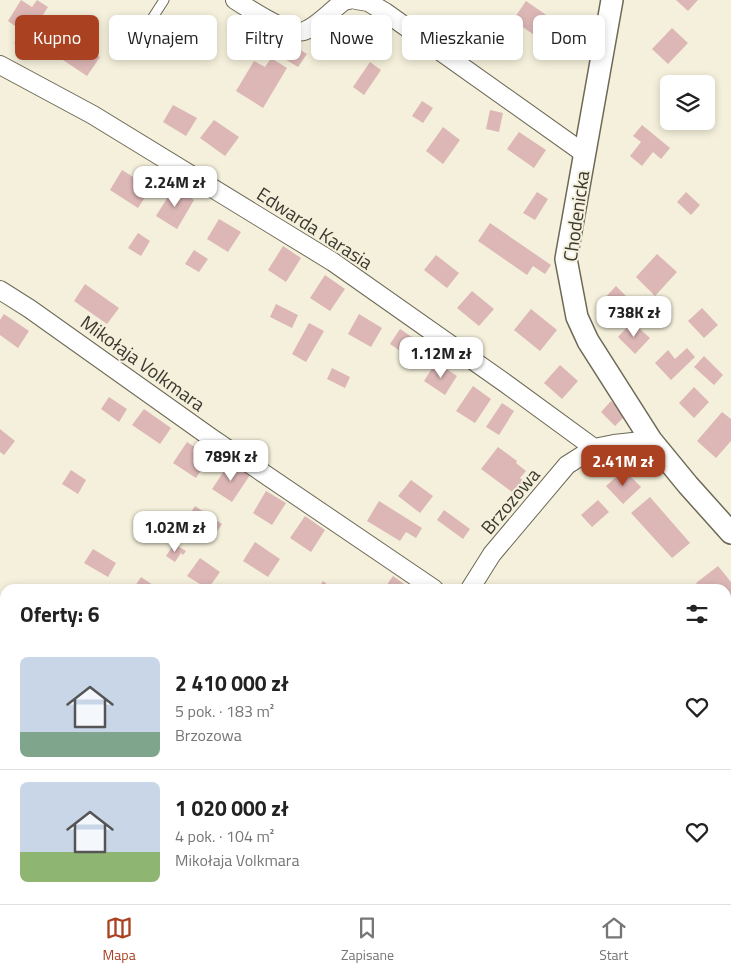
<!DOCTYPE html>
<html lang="pl">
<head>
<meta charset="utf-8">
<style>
  :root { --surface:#fff; --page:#f2f2f2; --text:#222; --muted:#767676; --line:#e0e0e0; --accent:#aa4222 }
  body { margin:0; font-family:"Titillium Web",sans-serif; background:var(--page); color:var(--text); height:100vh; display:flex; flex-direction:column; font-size:19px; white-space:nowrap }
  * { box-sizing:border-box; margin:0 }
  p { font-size:16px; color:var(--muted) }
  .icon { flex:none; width:28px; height:28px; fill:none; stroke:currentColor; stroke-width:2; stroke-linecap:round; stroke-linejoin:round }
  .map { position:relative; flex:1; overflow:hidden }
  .details { position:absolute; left:0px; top:584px; width:731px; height:321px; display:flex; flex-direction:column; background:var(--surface); border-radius:15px 15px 0 0; box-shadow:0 2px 8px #0003 }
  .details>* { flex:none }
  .hud { position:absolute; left:15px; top:15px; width:701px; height:45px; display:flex; gap:10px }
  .fabs { position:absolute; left:660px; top:75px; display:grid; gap:10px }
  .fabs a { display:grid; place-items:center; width:55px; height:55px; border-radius:8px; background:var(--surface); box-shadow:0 2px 8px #0003; font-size:25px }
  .price { position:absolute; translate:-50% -42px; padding:0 11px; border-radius:10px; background:#fff; color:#222; font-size:16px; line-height:32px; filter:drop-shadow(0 1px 2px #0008) }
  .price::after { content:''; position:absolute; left:50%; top:30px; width:15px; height:11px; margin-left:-8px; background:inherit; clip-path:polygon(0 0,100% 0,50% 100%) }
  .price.on { background:var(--accent); color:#fff }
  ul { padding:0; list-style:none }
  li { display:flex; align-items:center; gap:15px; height:125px; padding:0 20px }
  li+li { border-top:1px solid var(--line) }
  li span { display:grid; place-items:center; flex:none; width:140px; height:100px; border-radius:8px; color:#555 }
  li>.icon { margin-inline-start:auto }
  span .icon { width:60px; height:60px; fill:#fffc; stroke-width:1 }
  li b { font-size:21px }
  h2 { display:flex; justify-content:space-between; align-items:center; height:60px; padding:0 20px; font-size:21px }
  .pill { padding:0 18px; border-radius:8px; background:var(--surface); box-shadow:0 2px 8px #0003; font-size:18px; line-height:45px }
  .pill.on { background:var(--accent); color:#fff }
  .tab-bar { display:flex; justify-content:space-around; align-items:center; height:70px; border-top:1px solid var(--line); background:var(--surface); font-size:14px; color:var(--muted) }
  .tab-bar a { display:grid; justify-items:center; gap:2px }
  .tab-bar .on { color:var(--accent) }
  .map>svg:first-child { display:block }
  .green { fill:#d1d6c0 }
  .building { fill:#dcb7b6 }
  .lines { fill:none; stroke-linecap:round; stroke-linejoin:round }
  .service-casing { stroke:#6d6956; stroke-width:11 }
  .minor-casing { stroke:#6d6956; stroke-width:20 }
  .tertiary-casing { stroke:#6d6956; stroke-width:24 }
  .service { stroke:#fff; stroke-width:9 }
  .minor { stroke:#fff; stroke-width:18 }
  .tertiary { stroke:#fff; stroke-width:21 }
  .labels { text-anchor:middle; stroke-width:4; stroke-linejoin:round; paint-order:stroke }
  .street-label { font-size:19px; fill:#3a3931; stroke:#f4f0db }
</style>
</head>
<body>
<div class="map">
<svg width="731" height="904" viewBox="0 0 731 904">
  <rect width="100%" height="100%" fill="#f4f0db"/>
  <path class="green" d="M573 900H702L703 904H560Z"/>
  <path class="building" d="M21 0 32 7 37 0 48 7 31 34 37 38 28 52 14 43 22 31 8 21Z
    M676 0H698L688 11Z
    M526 1 562 26 548 45 513 20Z
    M672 28 688 43 668 64 652 49Z
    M70 37 100 57 87 76 57 56Z
    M292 45 307 54 298 67 283 58Z
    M271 58 287 68 263 108 236 91 254 61 265 67Z
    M370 62 381 70 364 95 353 87Z
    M422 101 433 108 423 123 412 116Z
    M173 105 197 118 186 136 163 122Z
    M490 110 503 113 499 132 486 129Z
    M214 120 239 137 225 156 200 138Z
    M642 125 670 148 661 159 653 152 642 166 630 156 641 142 633 136Z
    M443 127 460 140 443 164 426 151Z
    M519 132 546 150 534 168 507 149Z
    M122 170 151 188 138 208 110 190Z
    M174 187 194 200 177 229 156 216Z
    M537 192 548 199 535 220 523 213Z
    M686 192 700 205 691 215 677 202Z
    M219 219 241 232 228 252 207 239Z
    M490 223 551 265 545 274 533 266 527 275 478 241Z
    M138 233 150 241 141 256 128 248Z
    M283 246 301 258 286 282 268 270Z
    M194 250 208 259 199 272 185 264Z
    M657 254 677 272 655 296 636 277Z
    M436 255 459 273 447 288 424 270Z
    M325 275 345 289 330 311 310 298Z
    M85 284 119 308 107 324 74 301Z
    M616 286 630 300 616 316 601 302Z
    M472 291 494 309 479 326 457 308Z
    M276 304 298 315 292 328 270 317Z
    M702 308 718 325 704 338 688 321Z
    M531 309 557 330 540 351 514 330Z
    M4 314 29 331 18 348 0 335V320Z
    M359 314 382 328 371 347 348 334Z
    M632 322 650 338 635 354 618 337Z
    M309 323 324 331 306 362 292 354Z
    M400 329 418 341 408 356 390 344Z
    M687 348 695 357 671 380 655 363 668 350 675 359Z
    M704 356 723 375 714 385 694 367Z
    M436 362 457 376 445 395 424 381Z
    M560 365 578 381 562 399 544 383Z
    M332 368 350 377 345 388 327 379Z
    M473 386 491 399 475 423 456 411Z
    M694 387 709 402 694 418 679 403Z
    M109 397 127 409 119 422 101 409Z
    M611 401 625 416 615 426 601 412Z
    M502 403 514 411 499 435 486 427Z
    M144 409 171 428 160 444 132 425Z
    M722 412 731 419V441L716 458 697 441Z
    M0 429 15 441 4 455 0 452Z
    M187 442 210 457 196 478 173 463Z
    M498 447 517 461 516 463 526 471 520 478 529 485 520 498 481 469Z
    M230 462 250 475 232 502 212 489Z
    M71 470 86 480 78 494 62 484Z
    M624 470 641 487 623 504 606 486Z
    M411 480 433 496 420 513 398 496Z
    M266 491 286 503 272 525 253 513Z
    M650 497 690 543 672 558 631 513Z
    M598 500 609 512 592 527 581 515Z
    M379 501 422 528 416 538 406 532 400 541 367 521Z
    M195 506 222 524 210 542 183 524Z
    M444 510 470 529 463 539 437 520Z
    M305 516 325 530 311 552 290 538Z
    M255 542 280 559 268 577 243 561Z
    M174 544 186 551 183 555 181 553 175 562 166 556Z
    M93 549 116 563 108 577 84 563Z
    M200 558 220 572 208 589 187 576Z
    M718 566 731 582V595L726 599V589H700L696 583Z
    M393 576 411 589H384Z
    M141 577 159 589H133Z
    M323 581 333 589H318Z
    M731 638V667L726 663V644Z
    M726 731 731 734V759L726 755Z
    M731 835V848L726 845V841Z
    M727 880 731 883V900L726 896Z
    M150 900H167L164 904H147Z
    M455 900H481L478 904H460Z"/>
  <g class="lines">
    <defs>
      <path id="service" d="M139 39 164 0"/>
      <path id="minor" d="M235 0C250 9 288 36 304 31 317 27 333 9 344 1L349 0
        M356 0 368 2 385 12 585 154
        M0 65 93 115 333 262 505 383 594 448
        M0 290 30 309 210 437 434 589
        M470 589 492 554 567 465 594 448 614 444 651 440
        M0 727 5 730
        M726 818 731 814
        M262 900 268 904
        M524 904 536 900"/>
      <path id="tertiary" d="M612 0 566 259 577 317 588 341 651 440 688 485 731 533"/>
    </defs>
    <use href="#service" class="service-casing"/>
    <use href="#minor" class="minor-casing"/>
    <use href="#tertiary" class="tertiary-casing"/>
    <use href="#service" class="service"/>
    <use href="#minor" class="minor"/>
    <use href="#tertiary" class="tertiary"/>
  </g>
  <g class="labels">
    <g class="street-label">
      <text transform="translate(576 216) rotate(-82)" y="7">Chodenicka</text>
      <text transform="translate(315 228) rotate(33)" y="7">Edwarda Karasia</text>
      <text transform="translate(143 363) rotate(36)" y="7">Mikołaja Volkmara</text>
      <text transform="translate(510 501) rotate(-50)" y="7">Brzozowa</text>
    </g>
  </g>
</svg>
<div class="fabs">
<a><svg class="icon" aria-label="layers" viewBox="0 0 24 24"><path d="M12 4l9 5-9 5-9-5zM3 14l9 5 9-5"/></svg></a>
</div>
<b class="price" style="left:175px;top:208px">2.24M zł</b>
<b class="price" style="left:634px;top:338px">738K zł</b>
<b class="price" style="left:441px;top:379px">1.12M zł</b>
<b class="price" style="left:231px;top:482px">789K zł</b>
<b class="price on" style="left:623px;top:487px">2.41M zł</b>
<b class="price" style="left:175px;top:553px">1.02M zł</b>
<div class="hud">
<a class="pill on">Kupno</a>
<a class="pill">Wynajem</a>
<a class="pill">Filtry</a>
<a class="pill">Nowe</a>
<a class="pill">Mieszkanie</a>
<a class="pill">Dom</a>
</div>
<section class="details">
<h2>Oferty: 6<svg class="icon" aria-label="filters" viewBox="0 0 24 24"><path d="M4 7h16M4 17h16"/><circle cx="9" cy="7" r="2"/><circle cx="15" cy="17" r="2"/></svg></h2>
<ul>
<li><span style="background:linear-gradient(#c9d6e8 75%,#7fa58c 0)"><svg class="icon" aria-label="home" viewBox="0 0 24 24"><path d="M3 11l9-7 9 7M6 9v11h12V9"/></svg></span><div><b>2 410 000 zł</b><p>5 pok. · 183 m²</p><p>Brzozowa</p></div><svg class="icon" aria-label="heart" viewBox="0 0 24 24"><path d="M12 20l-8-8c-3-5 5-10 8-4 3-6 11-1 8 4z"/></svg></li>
<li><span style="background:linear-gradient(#c9d6e8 70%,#8fb573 0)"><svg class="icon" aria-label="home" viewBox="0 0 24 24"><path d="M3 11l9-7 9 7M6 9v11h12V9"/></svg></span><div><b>1 020 000 zł</b><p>4 pok. · 104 m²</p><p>Mikołaja Volkmara</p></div><svg class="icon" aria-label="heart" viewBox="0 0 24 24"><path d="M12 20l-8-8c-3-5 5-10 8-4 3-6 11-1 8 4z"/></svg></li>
</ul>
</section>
</div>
<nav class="tab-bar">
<a class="on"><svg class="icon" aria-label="map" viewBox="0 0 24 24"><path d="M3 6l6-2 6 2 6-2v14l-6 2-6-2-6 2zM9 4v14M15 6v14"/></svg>Mapa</a>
<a><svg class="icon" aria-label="saved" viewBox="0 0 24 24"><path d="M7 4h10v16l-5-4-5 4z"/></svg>Zapisane</a>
<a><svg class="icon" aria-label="home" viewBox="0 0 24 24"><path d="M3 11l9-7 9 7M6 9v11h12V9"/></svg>Start</a>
</nav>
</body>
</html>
